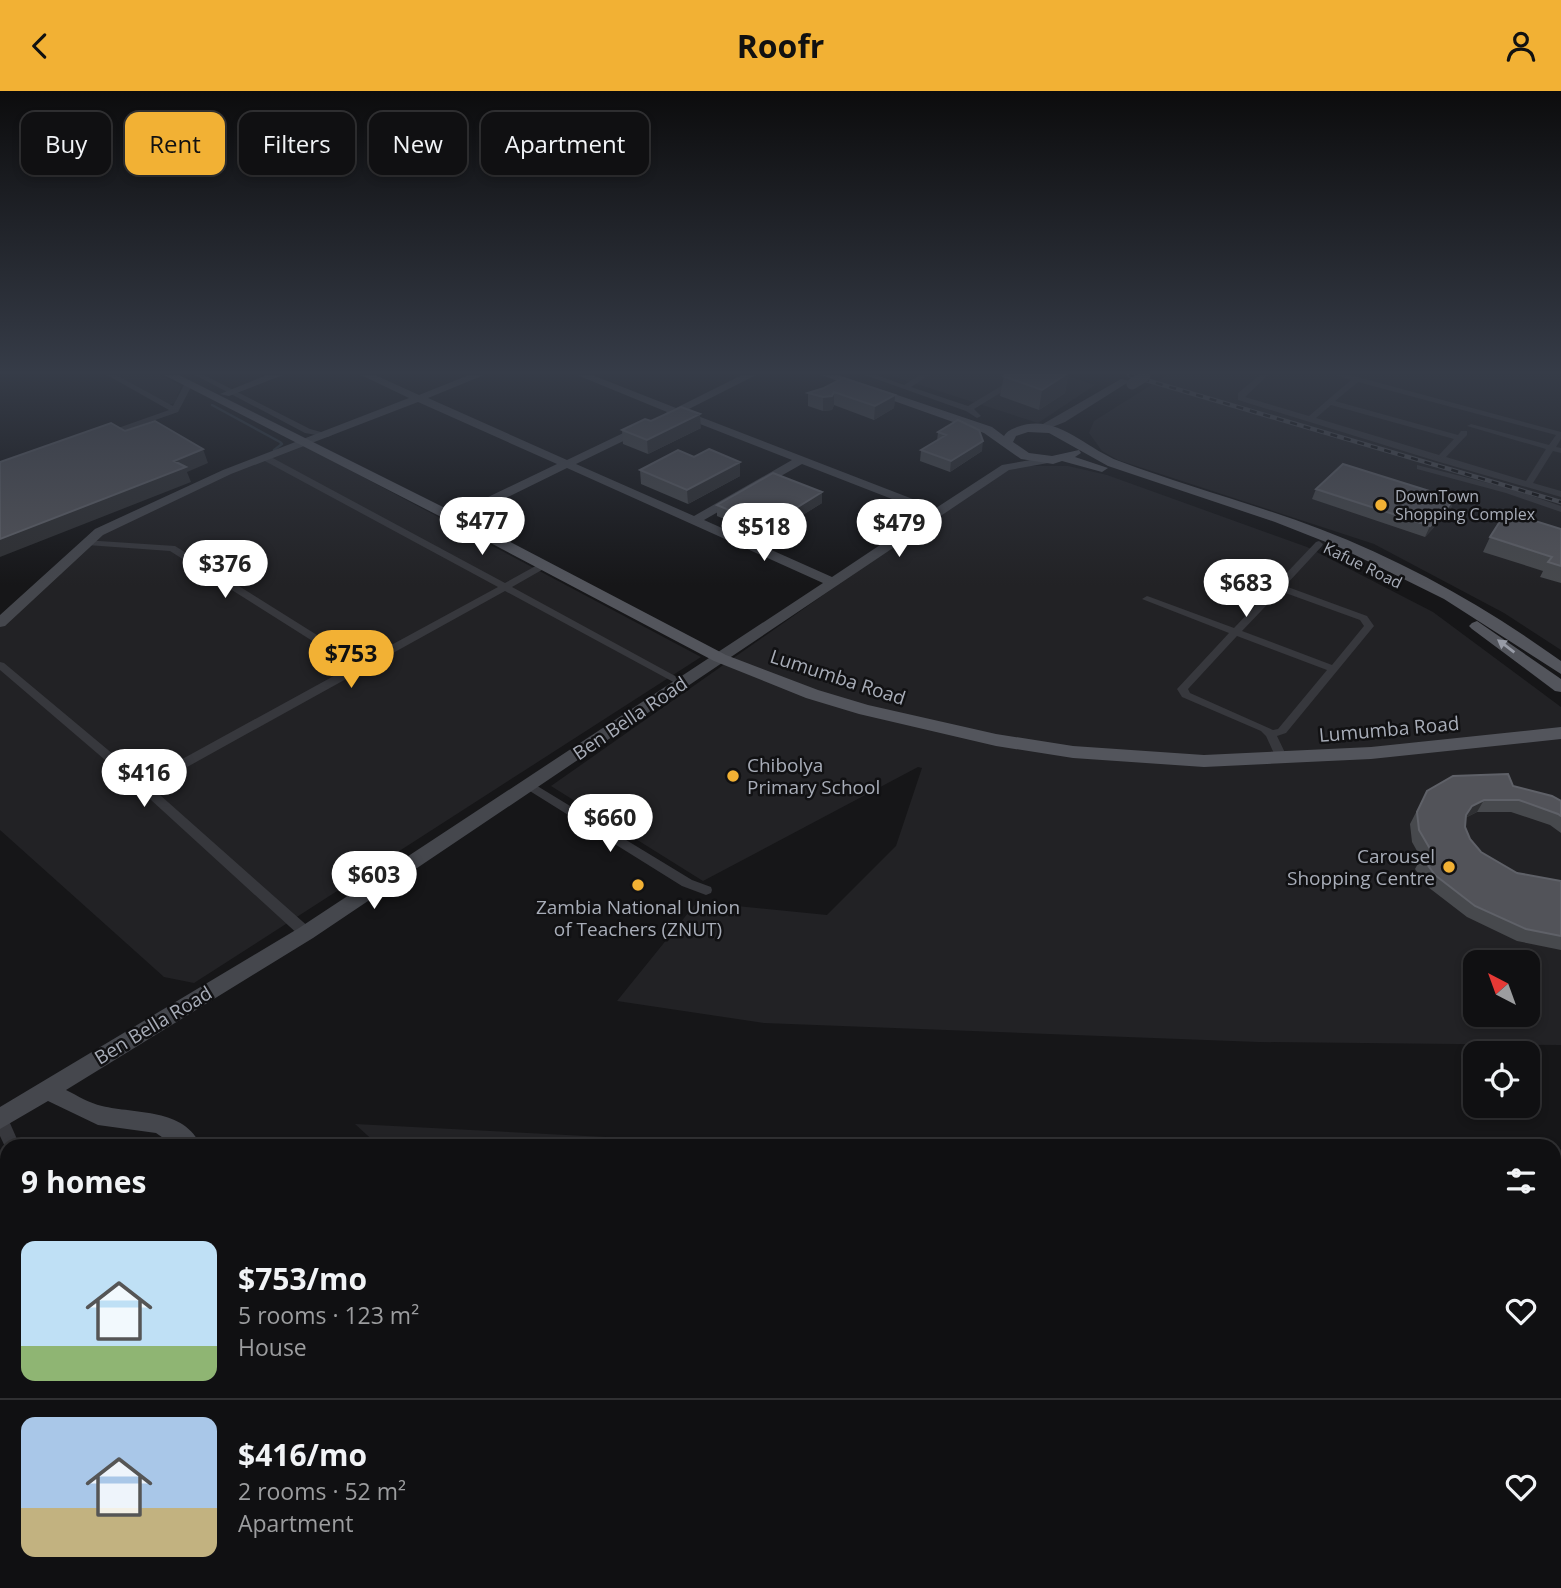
<!DOCTYPE html>
<html lang="en">
<head>
<meta charset="utf-8">
<style>
  :root { --surface:#101012; --page:#1e1e20; --text:#f1f3f6; --muted:#9c9d9f; --line:#303032; --accent:#f2b134 }
  body { margin:0; font-family:"Open Sans",sans-serif; background:var(--page); color:var(--text); height:100vh; display:flex; flex-direction:column; font-size:26px; white-space:nowrap }
  * { box-sizing:border-box; margin:0 }
  p { font-size:23px; color:var(--muted) }
  .icon { flex:none; width:38px; height:38px; fill:none; stroke:currentColor; stroke-width:2; stroke-linecap:round; stroke-linejoin:round }
  .map { position:relative; flex:1; overflow:hidden }
  .panel { position:absolute; left:0px; top:1048px; width:1561px; height:450px; display:flex; flex-direction:column; background:var(--surface); border-radius:21px 21px 0 0; box-shadow:0 4px 10px #0003,0 0 0 2px var(--line) }
  .panel>* { flex:none }
  .hud { position:absolute; left:21px; top:21px; width:700px; height:63px; display:flex; gap:14px }
  .needle { width:46px; rotate:319deg }
  .fabs { position:absolute; left:1463px; top:859px; display:grid; gap:14px }
  .fabs a { display:grid; place-items:center; width:77px; height:77px; border-radius:14px; background:var(--surface); box-shadow:0 4px 10px #0003,0 0 0 2px var(--line); font-size:35px }
  .price { position:absolute; translate:-50% -60px; padding:0 16px; border-radius:24px; background:#fff; color:#222; font-size:23px; line-height:46px; filter:drop-shadow(0 2px 4px #0008) }
  .price::after { content:''; position:absolute; left:50%; top:42px; width:21px; height:16px; margin-left:-10px; background:inherit; clip-path:polygon(0 0,100% 0,50% 100%) }
  .price.current { background:var(--accent); color:#111 }
  ul { padding:0; list-style:none }
  li { display:flex; align-items:center; gap:21px; height:175px; padding:0 21px }
  li+li { border-top:2px solid var(--line) }
  li span { display:grid; place-items:center; flex:none; width:196px; height:140px; border-radius:14px; color:#555 }
  li>.icon { margin-inline-start:auto }
  span .icon { width:84px; height:84px; fill:#fffc; stroke-width:1 }
  li b { font-size:30px }
  h2 { display:flex; justify-content:space-between; align-items:center; height:84px; padding:0 21px; font-size:30px }
  .tag { padding:0 24px; border-radius:14px; background:var(--surface); box-shadow:0 4px 10px #0003,0 0 0 2px var(--line); font-size:24px; line-height:63px }
  .tag.current { background:var(--accent); color:#111 }
  header { display:flex; justify-content:space-between; align-items:center; height:91px; padding:0 21px; background:var(--accent); color:#111; font-size:32px; font-weight:700 }
  .map>svg:first-child { display:block }
  .built { fill:#222225; fill-rule:evenodd }
  .lines { fill:none; stroke-linecap:round; stroke-linejoin:round }
  .stream { stroke:#2c353c; stroke-width:2.5 }
  .street { fill:#37383d; fill-rule:evenodd }
  .secondary { fill:#45474d; fill-rule:evenodd }
  .primary { fill:#53555c; fill-rule:evenodd }
  .rail-casing { stroke:#4a4c52; stroke-width:4.5 }
  .rail { stroke:#111113; stroke-width:2.5; stroke-dasharray:7; stroke-linecap:butt }
  .secondary-bridge { stroke:#45474d; stroke-width:11 }
  .wall { fill:#47494d }
  .shaded-wall { fill:#2f3033 }
  .building { fill:#525359; stroke:#5f6168; stroke-width:2 }
  .oneway { fill:#979ba6 }
  .poi-dot { fill:#f2b134; stroke:#111113; stroke-width:2.5 }
  .labels { text-anchor:middle; stroke-width:5; stroke-linejoin:round; paint-order:stroke }
  .far-poi-label { font-size:16px; fill:#a8adb8; stroke:#111113; text-anchor:start }
  .far-street-label { font-size:16px; fill:#a8adb8; stroke:#111113 }
  .street-label { font-size:19px; fill:#a8adb8; stroke:#111113 }
  .poi-label { font-size:19px; fill:#a8adb8; stroke:#111113; text-anchor:start }
</style>
</head>
<body>
<header><svg class="icon" aria-label="back" viewBox="0 0 24 24"><path d="M15 5l-7 7 7 7"/></svg>Roofr<svg class="icon" aria-label="person" viewBox="0 0 24 24"><circle cx="12" cy="8" r="4"/><path d="M4 21q1-7 8-7t8 7"/></svg></header>
<div class="map">
<svg width="1561" height="1497" viewBox="0 0 1561 1497">
  <rect width="100%" height="100%" fill="#161618"/>
  <path class="built" d="M113 284H160L181 295 175 312 167 314Z
    M889 284H1064L1095 294 1038 332Z
    M1167 284H1561V559L1504 522 1374 453 1118 369 1102 360 1089 342 1094 330Z
    M303 354 701 566 194 892 164 886 0 739V532L98 443 223 383Z
    M1007 375H1068L1107 384 1307 456 1433 521 1561 616V954L1258 951 764 932 617 910 697 811 827 824 896 755 922 677 918 676 703 790 551 695ZM1475 872H1528V924H1475Z
    M355 1033 762 1054 764 1055H379Z
    M1554 1099H1561V1497H1301L1293 1491H1554Z
    M824 1491H1236L1233 1497H819Z"/>
  <g class="lines">
    <path class="stream" d="M212 314 280 351 282 353 274 359"/>
    <path class="street" d="M107 284H116L173 315 185 292 192 294 178 321 107 346H104V342L169 319Z
      M195 284H204L310 338 332 344 328 346 305 342Z
      M865 284H876L904 294 920 284H929L911 296 968 315 1011 289 1018 291 974 318 981 325 977 327 966 320Z
      M1260 284H1268L1245 306 1309 325 1351 289 1337 284H1350L1561 341V348L1556 356 1561 357V362L1553 360 1533 392 1561 400V406L1436 370 1238 309V302ZM1358 291 1556 344 1549 354 1471 333 1467 335 1546 358 1526 390 1446 366 1467 344V340H1461L1458 344 1335 310ZM1331 314 1454 348 1439 364 1316 327Z
      M263 365H269L505 492 541 472H547V476L512 496 688 592 687 594H679L505 500 151 696 311 838 313 842 311 846H301L139 698 0 579V571L4 572 144 689 352 575 170 460 87 454 83 451 84 449 175 455 360 571 498 496 263 369Z
      M1417 374 1512 398 1561 415V421L1506 402 1417 378Z
      M1319 450 1323 453 1322 455 1285 495 1367 525 1374 535 1286 642 1277 645 1288 668 1282 672 1278 671 1266 645 1261 640 1182 606 1177 598 1229 542 1142 508 1147 505 1150 506 1234 537 1316 451ZM1280 500 1360 529 1364 535 1332 574 1242 540ZM1237 545 1327 579 1278 638 1273 639 1190 602 1188 598Z
      M529 690 692 789 711 796 712 799 711 802 706 804 682 795 525 697 523 694 525 691Z
      M0 1022 6 1023 20 1055H7V1060L0 1045Z
      M7 1106V1124L0 1127V1109Z
      M1554 1249 1561 1251V1269L1554 1267Z
      M7 1390V1418L0 1421V1393Z
      M7 1484V1491H25L23 1497H0V1490Z
      M152 1491H173L175 1497H154Z
      M533 1491H557L555 1497H531Z
      M1319 1491H1345L1347 1497H1321Z"/>
    <path class="secondary" d="M267 284H283L229 305 220 303Z
      M361 284H375L419 304 469 284H484L428 307 567 369 640 334H648V338L576 373 694 425 792 369 677 324 665 326 664 324 667 321 577 284H592L676 317 742 284H756L685 320 936 417 1002 374 1048 366 1054 369 1048 372 1009 379 313 847 66 999C78 1005 89 1012 102 1015 135 1023 185 1017 201 1055H175L156 1042 98 1034 48 1010 0 1038V1016L299 837 823 492 567 377 467 426H459V420L557 373 418 311 231 383 103 444 5 535 0 536V524L95 438 223 379 409 307ZM802 373 928 422 832 486 704 429Z
      M1121 288 1130 290 1065 331 1042 340 1036 337Z
      M568 1491H601L604 1497H571Z"/>
    <path class="primary" d="M164 284H179L461 425 726 564 818 599 868 614 996 643 1073 655 1204 664 1371 656 1561 636V648L1371 668 1204 676 1073 667 996 655 859 623 806 607 714 570 451 431Z
      M821 284H838L992 336 1004 345C1008 339 1011 339 1017 336 1056 321 1085 357 1119 370 1185 395 1254 413 1320 438 1406 471 1486 516 1561 570V583L1444 508 1341 457 1275 431 1108 375 1049 342 1028 341 1016 345 1013 351 1029 362 1052 365 1079 359 1081 362 1075 366 1108 377 1102 381 1062 370 1053 373 1021 368 984 342Z
      M1477 530 1561 588V601L1555 600 1472 538 1469 535 1472 532Z"/>
    <defs>
      <path id="rail" d="M1129 284 1561 411"/>
    </defs>
    <use href="#rail" class="rail-casing"/>
    <use href="#rail" class="rail"/>
    <path class="secondary-bridge" d="M1132 293 1145 285"/>
  </g>
  <path class="wall" d="M1004 284H1068L1065 302 1039 319 1000 305Z
    M824 297 895 304 894 317 874 329 834 314 832 319 823 320 808 315V302Z
    M651 330 701 337 648 363 623 353 622 339Z
    M938 341 982 360 950 381 920 370 921 359 937 350Z
    M740 371V385L688 413 641 393 640 379Z
    M1316 398 1455 408 1450 419 1425 446 1312 408Z
    M822 412 767 446 717 425V414Z
    M1561 438V492L1540 486 1543 480 1483 461 1490 446Z
    M1513 695 1561 710V742L1550 734 1511 721H1477L1465 727V736L1470 748 1481 761 1517 782 1561 790V859L1517 850 1467 826 1428 796 1415 778 1421 767 1412 751 1410 733 1427 700Z"/>
  <path class="shaded-wall" d="M1065 284H1068L1065 302 1039 319 1042 299Z
    M834 301V314L832 319 823 320V306Z
    M895 304 894 317 874 329 875 315Z
    M700 323 701 337 648 363 647 349Z
    M983 350 982 360 950 381 951 370Z
    M203 358 208 372 187 381 191 391 0 466V448L174 370Z
    M740 371V385L688 413 687 399Z
    M822 401V412L767 446V435Z
    M1455 408 1450 419 1425 446 1430 435Z
    M1484 709 1477 721 1465 727 1466 724 1472 715Z"/>
  <path class="building" d="M1004 284H1065L1042 299 1003 285Z
    M843 287 895 304 875 315 834 301 832 305 823 306 808 302 824 297Z
    M681 316 700 323 647 349 622 339 645 328 651 330Z
    M958 329 979 339 983 350 951 370 921 359 946 344 938 341Z
    M155 330 203 358 174 370 186 376 0 448V371L111 332 125 340Z
    M709 358 740 371 687 399 640 379 678 359 694 366Z
    M1343 373 1455 408 1430 435 1316 398Z
    M773 382 822 401 767 435 717 414Z
    M1506 421 1561 438V475L1548 471 1552 466 1490 446Z
    M1508 683 1513 695 1552 705 1561 710V725L1558 723 1519 709H1484L1472 715 1466 724 1465 736 1470 748 1481 761 1517 782 1561 790V845L1526 838 1475 815 1435 784 1422 766 1433 763 1419 739 1417 721 1427 700 1453 685Z"/>
  <defs><path id="oneway-solid" d="M-6-.8H1V-3.2L6.5 0L1 3.2V.8H-6Z" transform="scale(1.75)"/></defs>
  <use class="oneway" href="#oneway-solid" transform="translate(1506 555) rotate(-143)"/>
  <linearGradient id="sky" x2="0" y2="1"><stop stop-color="#0c0c0d"/><stop offset="0.57" stop-color="#363c48"/><stop offset="1" stop-color="#363c48" stop-opacity="0"/></linearGradient>
  <rect width="1561" height="494" fill="url(#sky)"/>
  <g class="poi-dot">
    <circle cx="1381" cy="414" r="7"/>
    <circle cx="733" cy="685" r="7"/>
    <circle cx="1449" cy="776" r="7"/>
    <circle cx="638" cy="794" r="7"/>
  </g>
  <g class="labels">
    <g class="far-poi-label">
      <text x="1395" y="411">DownTown<tspan x="1395" dy="18">Shopping Complex</tspan></text>
    </g>
    <g class="far-street-label">
      <text transform="translate(1363 474) rotate(26)" y="6">Kafue Road</text>
    </g>
    <g class="street-label">
      <text transform="translate(838 586) rotate(18)" y="7">Lumumba Road</text>
      <text transform="translate(630 627) rotate(-34)" y="7">Ben Bella Road</text>
      <text transform="translate(1389 638) rotate(-5)" y="7">Lumumba Road</text>
      <text transform="translate(153 934) rotate(-31)" y="7">Ben Bella Road</text>
    </g>
    <g class="poi-label">
      <text x="747" y="681">Chibolya<tspan x="747" dy="22">Primary School</tspan></text>
      <text x="1435" y="772" text-anchor="end">Carousel<tspan x="1435" dy="22">Shopping Centre</tspan></text>
      <text x="638" y="823" text-anchor="middle">Zambia National Union<tspan x="638" dy="22">of Teachers (ZNUT)</tspan></text>
    </g>
  </g>
</svg>
<div class="fabs">
<a><svg class="needle" viewBox="-14 -14 28 28"><path d="M0-13l5 13h-10z" fill="#e53935"/><path d="M0 13l5-13h-10z" fill="#9c9d9f"/></svg></a>
<a><svg class="icon" aria-label="locate" viewBox="0 0 24 24"><circle cx="12" cy="12" r="6"/><path d="M12 2v4M12 18v4M2 12h4M18 12h4"/></svg></a>
</div>
<b class="price" style="left:482px;top:466px">$477</b>
<b class="price" style="left:899px;top:468px">$479</b>
<b class="price" style="left:764px;top:472px">$518</b>
<b class="price" style="left:225px;top:509px">$376</b>
<b class="price" style="left:1246px;top:528px">$683</b>
<b class="price current" style="left:351px;top:599px">$753</b>
<b class="price" style="left:144px;top:718px">$416</b>
<b class="price" style="left:610px;top:763px">$660</b>
<b class="price" style="left:374px;top:820px">$603</b>
<div class="hud">
<a class="tag">Buy</a>
<a class="tag current">Rent</a>
<a class="tag">Filters</a>
<a class="tag">New</a>
<a class="tag">Apartment</a>
</div>
<section class="panel">
<h2>9 homes<svg class="icon" aria-label="filters" viewBox="0 0 24 24"><path d="M4 7h16M4 17h16"/><circle cx="9" cy="7" r="2"/><circle cx="15" cy="17" r="2"/></svg></h2>
<ul>
<li><span style="background:linear-gradient(#bfe0f5 75%,#8fb573 0)"><svg class="icon" aria-label="home" viewBox="0 0 24 24"><path d="M3 11l9-7 9 7M6 9v11h12V9"/></svg></span><div><b>$753/mo</b><p>5 rooms · 123 m²</p><p>House</p></div><svg class="icon" aria-label="heart" viewBox="0 0 24 24"><path d="M12 20l-8-8c-3-5 5-10 8-4 3-6 11-1 8 4z"/></svg></li>
<li><span style="background:linear-gradient(#a9c7e8 65%,#c2b280 0)"><svg class="icon" aria-label="home" viewBox="0 0 24 24"><path d="M3 11l9-7 9 7M6 9v11h12V9"/></svg></span><div><b>$416/mo</b><p>2 rooms · 52 m²</p><p>Apartment</p></div><svg class="icon" aria-label="heart" viewBox="0 0 24 24"><path d="M12 20l-8-8c-3-5 5-10 8-4 3-6 11-1 8 4z"/></svg></li>
</ul>
</section>
</div>
</body>
</html>
